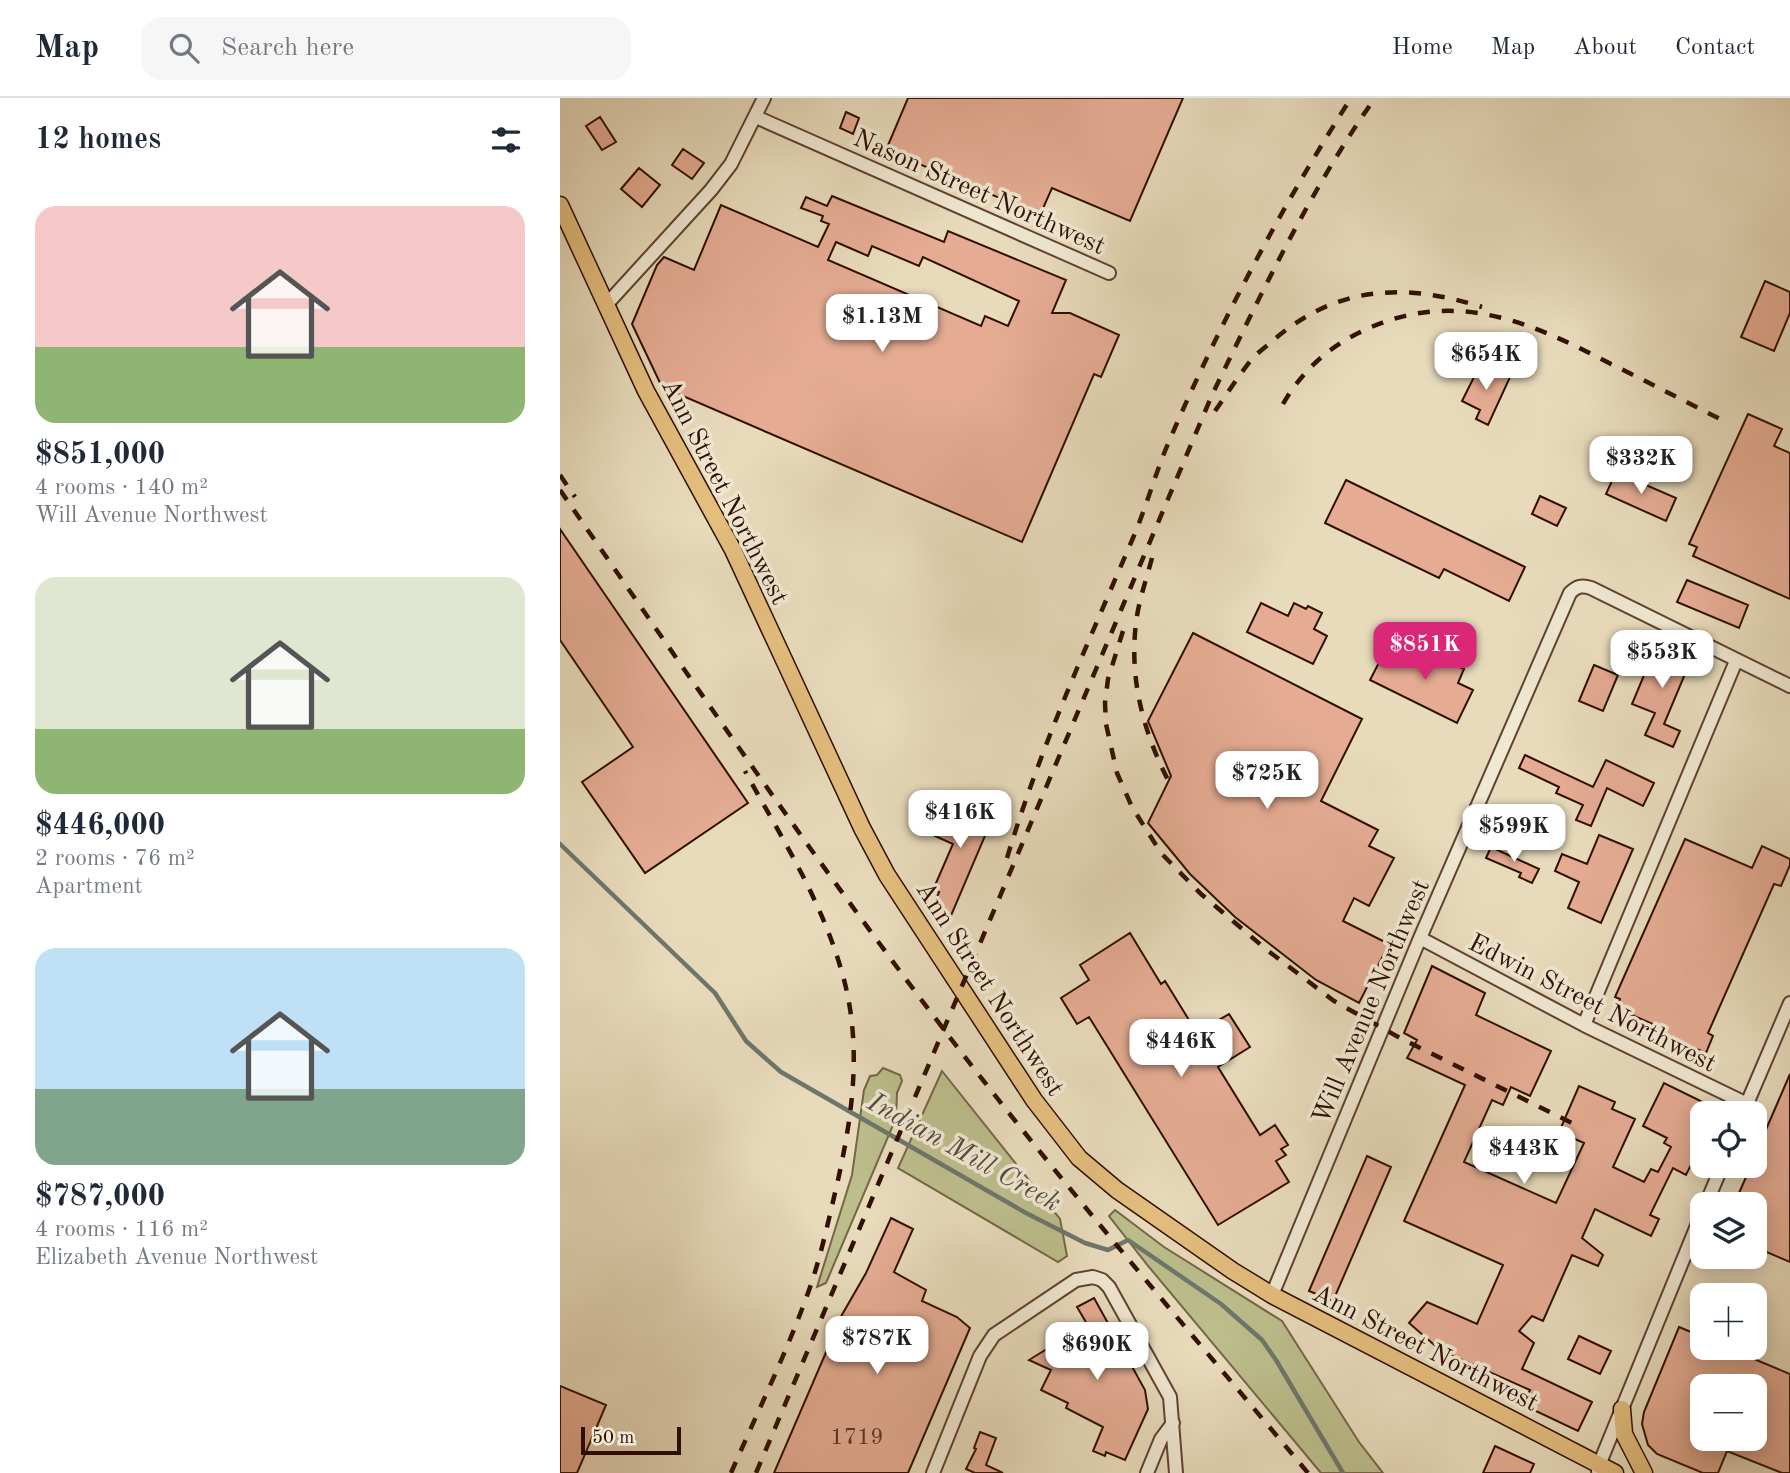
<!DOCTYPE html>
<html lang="en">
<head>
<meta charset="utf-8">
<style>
  :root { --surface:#fff; --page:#f6f6f7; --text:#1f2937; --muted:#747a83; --line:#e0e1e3; --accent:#db2777 }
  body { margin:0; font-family:"Old Standard TT",serif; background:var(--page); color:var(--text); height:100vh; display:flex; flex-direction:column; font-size:26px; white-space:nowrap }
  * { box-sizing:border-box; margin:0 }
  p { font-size:23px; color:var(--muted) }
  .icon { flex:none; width:38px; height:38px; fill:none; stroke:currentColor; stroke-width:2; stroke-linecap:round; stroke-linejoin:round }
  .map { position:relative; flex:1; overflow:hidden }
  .side { display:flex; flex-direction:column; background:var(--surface); width:560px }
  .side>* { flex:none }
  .tools { position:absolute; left:1130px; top:1003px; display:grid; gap:14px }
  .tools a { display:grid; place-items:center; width:77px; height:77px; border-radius:14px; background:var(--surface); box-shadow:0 4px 18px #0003; font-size:35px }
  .scale { position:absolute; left:21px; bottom:18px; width:100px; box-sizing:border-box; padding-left:7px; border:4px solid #300f01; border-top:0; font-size:19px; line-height:24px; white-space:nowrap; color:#300f01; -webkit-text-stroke:5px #f0e8d3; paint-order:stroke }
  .price { position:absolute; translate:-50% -60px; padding:0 16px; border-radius:14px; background:#fff; color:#222; font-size:23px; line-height:46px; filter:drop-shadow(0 2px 4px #0008) }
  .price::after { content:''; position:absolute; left:50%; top:42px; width:21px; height:16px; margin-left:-10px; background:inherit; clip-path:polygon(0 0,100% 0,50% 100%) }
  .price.current { background:var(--accent); color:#fff }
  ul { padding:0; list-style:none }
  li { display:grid; align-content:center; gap:14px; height:371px; padding:0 35px }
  li span { display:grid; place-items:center; height:217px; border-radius:21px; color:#555 }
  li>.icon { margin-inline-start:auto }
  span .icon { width:126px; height:126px; fill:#fffc; stroke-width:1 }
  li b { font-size:30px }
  h2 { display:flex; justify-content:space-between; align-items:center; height:84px; padding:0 35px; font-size:30px }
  header { display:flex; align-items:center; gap:42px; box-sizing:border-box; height:98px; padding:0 35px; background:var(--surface); border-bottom:2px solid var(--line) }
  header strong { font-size:33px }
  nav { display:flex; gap:38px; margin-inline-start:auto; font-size:24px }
  .search { width:490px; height:63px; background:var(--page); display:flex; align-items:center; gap:18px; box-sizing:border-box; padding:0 24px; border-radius:21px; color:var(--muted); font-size:26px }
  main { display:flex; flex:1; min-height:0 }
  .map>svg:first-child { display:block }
  .green { fill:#bcbe8c; stroke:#766646; stroke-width:2 }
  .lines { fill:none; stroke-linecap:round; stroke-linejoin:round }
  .stream { stroke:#6e766b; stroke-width:4.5 }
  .building { fill:#e5ac93; stroke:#300f01; stroke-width:2; fill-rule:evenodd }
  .minor-casing { stroke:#5e4230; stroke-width:16 }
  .major-casing { stroke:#300f01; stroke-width:19 }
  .minor { stroke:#f0e8d3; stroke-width:12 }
  .major { stroke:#e4be7e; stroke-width:16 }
  .rail { stroke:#300f01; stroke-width:4.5; stroke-dasharray:12 12; stroke-linecap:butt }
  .labels { text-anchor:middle; stroke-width:7; stroke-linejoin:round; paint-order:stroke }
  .number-label { font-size:23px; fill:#5d3626 }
  .street-label { font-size:26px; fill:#300f01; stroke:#f0e8d3 }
  .water-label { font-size:28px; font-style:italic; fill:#544b3f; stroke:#f0e8d3 }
</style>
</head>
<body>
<header>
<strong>Map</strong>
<div class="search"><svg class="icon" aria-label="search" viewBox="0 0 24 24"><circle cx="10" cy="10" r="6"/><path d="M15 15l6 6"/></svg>Search here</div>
<nav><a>Home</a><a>Map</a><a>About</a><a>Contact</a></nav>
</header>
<main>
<section class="side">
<h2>12 homes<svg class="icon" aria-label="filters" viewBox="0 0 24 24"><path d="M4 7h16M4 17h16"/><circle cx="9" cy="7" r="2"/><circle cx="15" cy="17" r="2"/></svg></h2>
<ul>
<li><span style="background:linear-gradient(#f6c9c9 65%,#8fb573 0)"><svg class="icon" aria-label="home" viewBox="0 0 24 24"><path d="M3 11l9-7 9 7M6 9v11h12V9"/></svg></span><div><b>$851,000</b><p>4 rooms · 140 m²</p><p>Will Avenue Northwest</p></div></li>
<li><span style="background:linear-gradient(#dfe7d0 70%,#8fb573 0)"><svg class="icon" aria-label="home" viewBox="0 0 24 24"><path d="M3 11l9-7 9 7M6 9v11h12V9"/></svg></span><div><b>$446,000</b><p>2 rooms · 76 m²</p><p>Apartment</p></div></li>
<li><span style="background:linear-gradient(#bfe0f5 65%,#7fa58c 0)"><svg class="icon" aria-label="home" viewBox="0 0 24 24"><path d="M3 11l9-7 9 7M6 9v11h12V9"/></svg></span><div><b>$787,000</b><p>4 rooms · 116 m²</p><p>Elizabeth Avenue Northwest</p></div></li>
</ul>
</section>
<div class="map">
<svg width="1230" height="1375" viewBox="0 0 1230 1375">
  <rect width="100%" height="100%" fill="#e8dbbc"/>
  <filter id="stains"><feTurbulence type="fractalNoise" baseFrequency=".00286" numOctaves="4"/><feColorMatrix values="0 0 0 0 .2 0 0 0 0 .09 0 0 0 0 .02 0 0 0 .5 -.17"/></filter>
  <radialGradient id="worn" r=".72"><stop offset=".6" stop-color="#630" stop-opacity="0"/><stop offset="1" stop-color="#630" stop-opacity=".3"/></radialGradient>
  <path class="green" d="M323 970 340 977 342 983 337 995 336 1020 266 1185 257 1189 292 1077 304 992 310 978 317 977Z
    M382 973 500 1121 507 1158 498 1164 338 1070Z
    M555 1112 604 1149 722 1223 799 1344 823 1375H761L589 1169 549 1118Z"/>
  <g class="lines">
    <path class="stream" d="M0 746 155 895 186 943 221 974 466 1115 525 1145 548 1152 568 1142 661 1206 702 1242 716 1262 783 1375"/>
  </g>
  <path class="building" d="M348 0H623L570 123 492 90 480 117 326 52Z
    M286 14 299 20 293 36 280 30Z
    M40 19 56 44 42 52 26 28Z
    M123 51 144 65 132 81 112 67Z
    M79 70 100 87 82 109 61 91Z
    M272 98 384 144 388 133 506 182 492 215H510L559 237 541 279 534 276 462 444 102 289 72 226 97 167 104 159 134 172 161 107 258 149 269 126 261 123 263 118 241 110 246 99 267 108ZM276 144 308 158 312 148 359 168 363 159 459 203 448 228 425 218 421 228 268 162Z
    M1205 183 1230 194V215L1214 253 1181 239Z
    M920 267 937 275 939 271 951 277 928 327 916 321 920 312 902 303Z
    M1188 316 1222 331 1214 348 1230 355V501L1133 458 1137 449 1129 446Z
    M1056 374 1116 400 1106 423 1046 396Z
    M786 382 965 469 949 503 884 471 879 480 765 425Z
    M980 398 1006 410 997 428 972 416Z
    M0 431 188 705 85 775 22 684 73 649 0 542Z
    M1127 482 1188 507 1179 530 1117 504Z
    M701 505 728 518 734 505 746 511 748 508 762 515 754 531 767 538 753 566 687 534Z
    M633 535 802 621 761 703 818 732 809 748 834 760 809 808 794 800 783 823 829 846 799 905 756 882 675 819 630 776 588 725 611 678 588 623Z
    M1097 546 1108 551 1109 547 1133 557 1104 626 1120 633 1113 649 1085 637 1095 615 1072 606Z
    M827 549 863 566 869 554 904 571 898 585 913 592 897 625 810 582Z
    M1034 567 1058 577 1043 613 1019 603Z
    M965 657 1033 689 1046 662 1094 685 1083 708 1047 690 1031 728 1016 722 1023 707 996 695 999 689 959 670Z
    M402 697 436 712 390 820 372 812 379 794 373 792 393 746 375 738 383 719 391 723Z
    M1039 737 1073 751 1041 825 1008 810 1019 784 995 773 1002 756 1027 766Z
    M1125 741 1192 770 1202 748 1230 761V767L1221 788 1214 786 1148 935 1153 938 1146 955 1102 936 1104 931 1056 910 1060 901 1055 899Z
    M931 749 979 771 972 785 959 779 961 775 926 760Z
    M570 835 601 886 605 883 637 935 669 916 690 949 658 969 700 1037 715 1027 728 1047 721 1051 726 1057 716 1063 729 1084 658 1127 529 919 517 926 501 900 529 882 520 867Z
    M872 868 925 895 916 917 991 953 970 998 951 989 943 1007 932 1002 904 1064 996 1105 1024 1045 999 1034 1019 988 1055 1004 1052 1011 1075 1021 1053 1069 1084 1084 1091 1071 1098 1074 1111 1049 1104 1045 1107 1040 1083 1028 1104 985 1165 1015H1143V1042L1126 1077 1113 1070 1090 1117 1099 1121 1091 1138 1035 1111 1022 1140 1043 1157 1038 1168 1012 1157 983 1223 972 1218 959 1233 974 1245 962 1271 1032 1304 1018 1333 963 1307 970 1292 880 1252 849 1225 867 1204 917 1226 943 1167 844 1123 905 987 847 960 857 942 844 935Z
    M1230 976V1164L1195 1149V1106H1174L1191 1068H1195V1057Z
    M807 1058 831 1069 773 1203 749 1193Z
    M331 1120 353 1131 334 1174 366 1192 362 1203 397 1219 410 1230 348 1375H214L267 1252 271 1253 284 1225 279 1222 306 1175Z
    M534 1200 585 1292 588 1311 565 1362 546 1354 545 1358 533 1353 543 1329 506 1310 508 1305 481 1292 491 1272 469 1262 527 1226 517 1209Z
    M1119 1229 1143 1239V1250H1168L1230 1276V1375H1222L1167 1353 1158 1375H1143L1097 1356 1088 1347 1082 1326 1084 1314ZM1143 1288H1195V1340H1143Z
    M1019 1238 1051 1253 1040 1276 1008 1261Z
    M0 1288 46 1307 17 1375H0Z
    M420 1334 436 1340 426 1367 443 1375H415L406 1371 416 1351 414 1350Z
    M935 1348 974 1366 970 1375H923Z"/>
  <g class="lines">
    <defs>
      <path id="minor" d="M196 19 549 175
        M46 207 151 92 171 66 204 0
        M860 840 1024 927 1187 1006
        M1024 927 1176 563
        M1183 1015 1230 905
        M1146 1106 1162 1068
        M712 1197 860 840 1010 495C1017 488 1022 487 1031 490L1230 588
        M1038 1373 1039 1367 1143 1113
        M373 1375 420 1258 434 1237 516 1182 533 1179 542 1182 549 1189 610 1299 616 1375
        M587 1375 601 1341 613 1325"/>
      <path id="major" d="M0 107 86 293 173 452 302 730 327 777 474 1002 519 1060 557 1092 673 1173 712 1197 1055 1375
        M1062 1311 1064 1336 1084 1375"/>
    </defs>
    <use href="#minor" class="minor-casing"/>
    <use href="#major" class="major-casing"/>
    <use href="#minor" class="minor"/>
    <use href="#major" class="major"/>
    <path class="rail" d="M723 306C743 271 772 246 809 230 898 191 972 225 1051 266 1088 284 1124 303 1160 321
      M655 313C667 296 679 277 692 261 699 253 709 247 716 240 779 187 846 185 922 209
      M0 377 15 399
      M0 392C126 574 251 757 385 933 501 1085 626 1229 748 1375
      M592 460C587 479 580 499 577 518 568 576 582 631 608 682
      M563 533 548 581 545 605 546 626 557 675 572 709 601 755 641 796 707 852 774 903 840 940 1016 1027
      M447 760C480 650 528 545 573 440 587 407 596 373 610 341 661 223 722 108 791 0
      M171 1375C197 1315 226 1256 248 1195 261 1159 269 1120 278 1082 293 1014 302 947 283 878 262 802 222 741 185 673
      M196 1375 652 297C701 196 750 92 815 0"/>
  </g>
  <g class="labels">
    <g class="number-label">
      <text x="297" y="1346">1719</text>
    </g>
    <g class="street-label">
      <text transform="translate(420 93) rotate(24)" y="9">Nason Street Northwest</text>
      <text transform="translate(166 393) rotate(63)" y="9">Ann Street Northwest</text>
      <text transform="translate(431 890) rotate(57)" y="9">Ann Street Northwest</text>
      <text transform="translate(810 903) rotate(-67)" y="9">Will Avenue Northwest</text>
      <text transform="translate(1033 904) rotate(27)" y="9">Edwin Street Northwest</text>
      <text transform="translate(866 1249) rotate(27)" y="9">Ann Street Northwest</text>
    </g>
    <g class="water-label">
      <text transform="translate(405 1053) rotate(29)" y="10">Indian Mill Creek</text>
    </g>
  </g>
  <rect width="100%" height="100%" filter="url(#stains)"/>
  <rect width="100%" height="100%" fill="url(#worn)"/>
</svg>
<div class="tools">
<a><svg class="icon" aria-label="locate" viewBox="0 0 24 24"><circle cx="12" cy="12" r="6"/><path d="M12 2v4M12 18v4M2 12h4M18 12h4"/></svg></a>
<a><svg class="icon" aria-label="layers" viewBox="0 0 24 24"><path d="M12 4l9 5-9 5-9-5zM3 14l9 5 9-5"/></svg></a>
<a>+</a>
<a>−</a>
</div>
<div class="scale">50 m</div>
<b class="price" style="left:322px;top:256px">$1.13M</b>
<b class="price" style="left:926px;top:294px">$654K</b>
<b class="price" style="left:1081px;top:398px">$332K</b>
<b class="price current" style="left:865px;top:584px">$851K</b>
<b class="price" style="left:1102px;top:592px">$553K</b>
<b class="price" style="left:707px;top:713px">$725K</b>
<b class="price" style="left:400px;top:752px">$416K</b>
<b class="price" style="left:954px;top:766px">$599K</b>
<b class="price" style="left:621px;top:981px">$446K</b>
<b class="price" style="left:964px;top:1088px">$443K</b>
<b class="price" style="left:317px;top:1278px">$787K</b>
<b class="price" style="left:537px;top:1284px">$690K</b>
</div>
</main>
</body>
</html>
